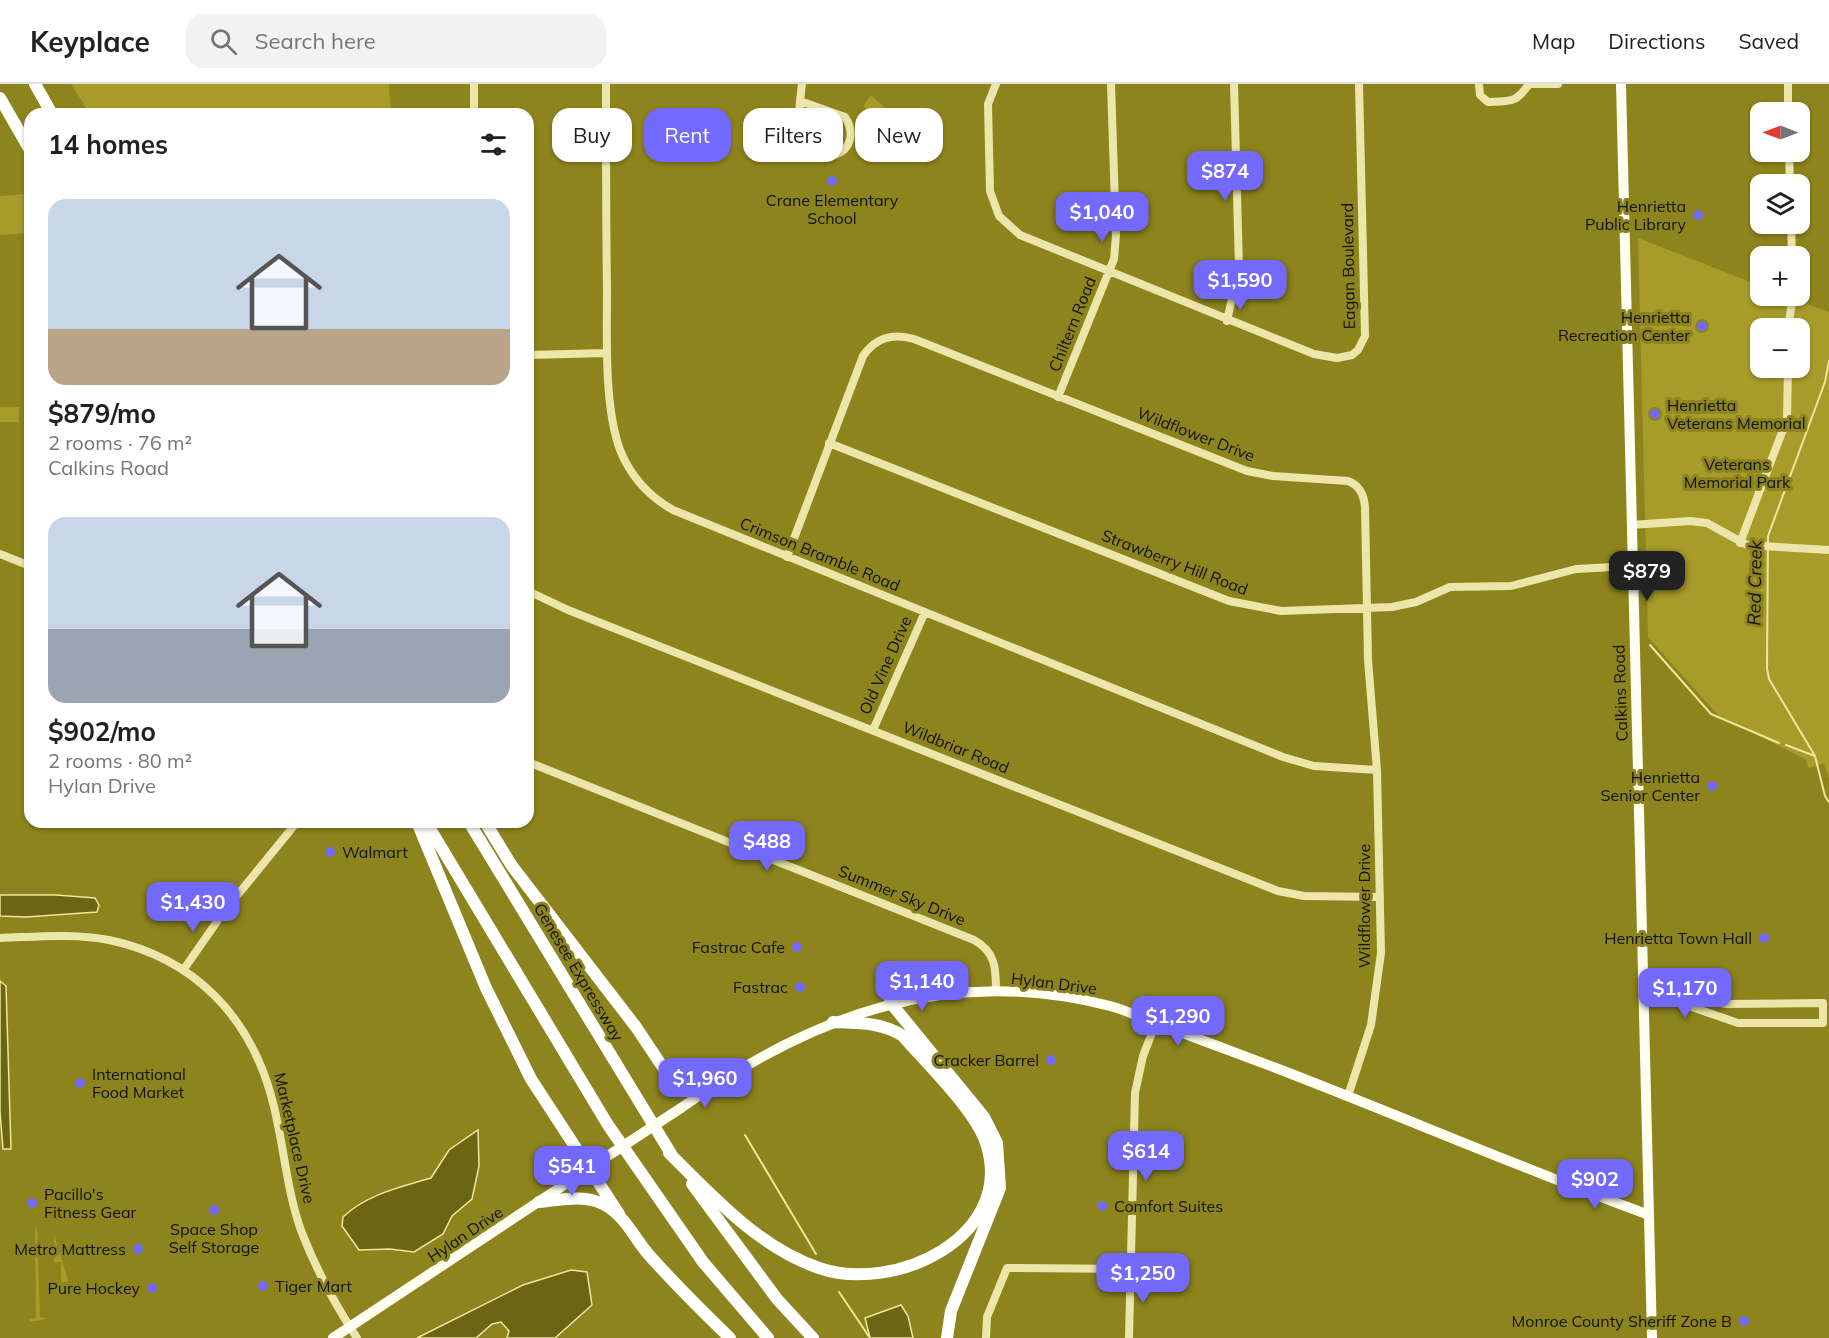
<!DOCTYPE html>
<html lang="en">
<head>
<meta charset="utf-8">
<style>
  :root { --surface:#fff; --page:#f2f2f2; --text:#202124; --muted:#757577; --line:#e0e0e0; --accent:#7369fc }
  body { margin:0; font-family:Mulish,sans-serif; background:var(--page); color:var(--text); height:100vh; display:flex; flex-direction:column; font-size:22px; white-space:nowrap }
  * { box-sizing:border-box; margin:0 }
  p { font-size:20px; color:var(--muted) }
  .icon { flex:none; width:33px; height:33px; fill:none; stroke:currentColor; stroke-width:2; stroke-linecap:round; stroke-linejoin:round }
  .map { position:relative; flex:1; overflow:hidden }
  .sheet { position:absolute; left:24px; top:24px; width:510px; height:720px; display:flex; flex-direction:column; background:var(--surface); border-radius:18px; box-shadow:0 2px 4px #0004 }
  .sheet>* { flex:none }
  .banner { position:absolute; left:552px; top:24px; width:570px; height:54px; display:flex; gap:12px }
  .needle { width:39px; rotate:270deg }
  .tools { position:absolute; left:1750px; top:18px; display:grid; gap:12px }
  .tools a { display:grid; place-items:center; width:60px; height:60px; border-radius:12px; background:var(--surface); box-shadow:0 2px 4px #0004; font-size:30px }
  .price { position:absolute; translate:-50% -51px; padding:0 14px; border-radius:12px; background:var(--accent); color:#fff; font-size:20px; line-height:39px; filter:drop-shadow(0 2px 3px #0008) }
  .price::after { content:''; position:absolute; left:50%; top:36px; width:18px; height:14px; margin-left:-9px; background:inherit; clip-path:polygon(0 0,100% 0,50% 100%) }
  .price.on { background:#222; color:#fff }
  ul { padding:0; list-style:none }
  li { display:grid; align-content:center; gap:12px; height:318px; padding:0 24px }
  li span { display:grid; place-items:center; height:186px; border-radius:18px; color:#555 }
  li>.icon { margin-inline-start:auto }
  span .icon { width:108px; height:108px; fill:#fffc; stroke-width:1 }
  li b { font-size:26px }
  h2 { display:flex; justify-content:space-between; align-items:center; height:72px; padding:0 24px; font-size:26px }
  .chip { padding:0 21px; border-radius:18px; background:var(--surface); box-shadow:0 2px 4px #0004; font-size:21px; line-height:54px }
  .chip.on { background:var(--accent); color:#fff }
  header { display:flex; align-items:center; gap:36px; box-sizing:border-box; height:84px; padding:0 30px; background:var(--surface); border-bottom:2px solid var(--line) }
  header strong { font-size:28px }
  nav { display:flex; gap:33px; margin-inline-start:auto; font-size:21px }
  .search { width:420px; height:54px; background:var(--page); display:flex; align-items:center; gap:15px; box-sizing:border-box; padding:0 21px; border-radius:18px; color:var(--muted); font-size:22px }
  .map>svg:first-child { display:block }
  .green { fill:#a79b2a; fill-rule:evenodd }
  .water { fill:#6b6514; stroke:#eee69e; stroke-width:1.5 }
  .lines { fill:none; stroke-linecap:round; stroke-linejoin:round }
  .stream { stroke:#eee69e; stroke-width:2 }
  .minor { stroke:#ede6aa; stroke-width:8 }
  .major { stroke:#fffef0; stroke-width:10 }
  .highway { stroke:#fff; stroke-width:12 }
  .major-bridge { stroke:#fffef0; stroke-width:10 }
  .poi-dot { fill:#7369fc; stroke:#8d841d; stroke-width:2 }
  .labels { text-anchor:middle; stroke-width:6; stroke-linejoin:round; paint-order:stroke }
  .poi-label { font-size:16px; fill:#111; stroke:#8d841d; text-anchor:end }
  .street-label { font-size:16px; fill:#111; stroke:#8d841d }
  .park-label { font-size:16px; fill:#111; stroke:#8d841d }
  .water-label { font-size:18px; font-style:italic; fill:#111; stroke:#8d841d }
</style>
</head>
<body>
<header>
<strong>Keyplace</strong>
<div class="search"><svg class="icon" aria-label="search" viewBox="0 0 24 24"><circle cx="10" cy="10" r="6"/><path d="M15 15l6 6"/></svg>Search here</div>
<nav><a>Map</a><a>Directions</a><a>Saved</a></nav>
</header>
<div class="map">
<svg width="1829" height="1254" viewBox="0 0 1829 1254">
  <rect width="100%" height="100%" fill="#8d841d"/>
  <path class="green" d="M71 0H389L391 30H90Z
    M871 11 887 26 890 46 876 50 871 29 863 22Z
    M25 110 28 149 0 151V112Z
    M1638 154 1761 202V212H1786L1829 228V695L1824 679 1809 684 1805 675 1718 631 1648 553ZM1761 244H1800V284H1761Z
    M0 323H19V338H0Z
    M37 1143 40 1233 47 1235 30 1238 29 1235 36 1234 35 1146Z
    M54 1151 68 1196 67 1198H61V1178H54Z"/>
  <path class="water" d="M0 811H56L95 814 99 821 97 828 26 833 0 832Z
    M0 897 6 902 11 1065H3L0 1028Z
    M478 1046 479 1082 472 1115 452 1132 443 1150 414 1168 390 1165 359 1166 342 1142 343 1133C367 1110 401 1103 431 1094L449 1066Z
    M571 1186 587 1188 592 1221 555 1254H507L509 1247 501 1238 492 1240 476 1254H417L523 1201Z
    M901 1221 908 1232 913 1254H870L865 1234Z"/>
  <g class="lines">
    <path class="stream" d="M1829 277 1825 298 1768 452 1767 584 1769 595 1815 672 1825 712 1829 718
      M1650 561 1711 630 1779 659
      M1786 661 1815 672
      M745 1051 816 1170
      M839 1208 870 1254"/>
    <path class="minor" d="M474 0V30
      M606 0C606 69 606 138 607 206 607 253 604 322 620 366 631 393 648 412 673 426L1283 673 1314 682 1377 686
      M996 0 988 20 990 107 999 132 1020 151 1314 270 1337 274 1352 271 1358 266 1365 252 1359 0
      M1479 0 1480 11 1488 18C1511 17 1516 19 1529 0
      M1529 0H1558
      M1788 0V28
      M800 17 845 33C868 69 814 90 802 52 797 35 800 17 802 0
      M1789 68 1790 100
      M1791 140 1792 172
      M1227 237 1239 183 1234 0
      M1788 244 1793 212
      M528 271 607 269
      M1058 313 1114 175 1116 151 1111 0
      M829 359 1229 517 1281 527 1392 523 1416 518 1450 503 1511 502 1576 485 1632 482
      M1631 441 1690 437 1707 439 1747 461 1829 466
      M1740 459 1787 335 1788 284
      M0 470 30 482
      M787 473 863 272C876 253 893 249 914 255L1247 387 1273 392 1348 397C1359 401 1364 411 1365 423L1368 576 1377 686 1381 869 1371 941 1348 1012
      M528 507 568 526 1278 807 1304 812 1380 813
      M873 646 925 528
      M528 678 974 856C996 868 996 885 996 908
      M0 854C35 853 74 849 109 856 194 874 250 932 272 1015 284 1059 286 1106 302 1149 316 1185 336 1222 357 1254
      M184 885 223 829 297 738
      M1644 902 1651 903 1657 911 1738 939H1823V919L1726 920 1715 918 1656 898 1651 903
      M986 1254 987 1233 1007 1184 1131 1185
      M1129 1254 1135 1009 1143 972 1156 939"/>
    <path class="major" d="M1621 0 1652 1254
      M681 1024C812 931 949 880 1110 922 1129 927 1146 936 1164 942 1201 956 1239 970 1276 984 1401 1032 1523 1085 1649 1131
      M333 1254 594 1081"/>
    <path class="highway" d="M35 0 52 30
      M0 14 30 66
      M417 738 486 904 531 995 619 1130
      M426 738 608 1041 703 1178 768 1254
      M469 738 673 1073
      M485 738 512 782 636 943 666 988 685 999 712 1002
      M890 918 984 1033 997 1059 1000 1104 951 1227 947 1254
      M669 1069C714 1113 758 1163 819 1184 894 1210 1017 1153 986 1059 975 1026 927 980 903 952 882 938 857 939 833 938
      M692 1100 777 1215 813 1254
      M539 1118C560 1116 584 1110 603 1120 625 1131 634 1154 649 1171 675 1200 702 1227 730 1254"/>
    <path class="major-bridge" d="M594 1081 681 1024"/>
  </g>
  <g class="poi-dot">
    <circle cx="832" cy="97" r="6"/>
    <circle cx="1698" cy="131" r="6"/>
    <circle cx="1702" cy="242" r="6"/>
    <circle cx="1655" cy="330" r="6"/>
    <circle cx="1712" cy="702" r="6"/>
    <circle cx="330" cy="768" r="6"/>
    <circle cx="1764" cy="854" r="6"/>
    <circle cx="797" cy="863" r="6"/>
    <circle cx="800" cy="903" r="6"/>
    <circle cx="1051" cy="976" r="6"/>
    <circle cx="80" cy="999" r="6"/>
    <circle cx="32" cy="1119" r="6"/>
    <circle cx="1102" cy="1122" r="6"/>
    <circle cx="214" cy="1126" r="6"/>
    <circle cx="138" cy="1165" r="6"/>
    <circle cx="263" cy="1202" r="6"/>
    <circle cx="152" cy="1204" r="6"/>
    <circle cx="1744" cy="1237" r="6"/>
  </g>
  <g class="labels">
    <g class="poi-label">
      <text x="832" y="122" text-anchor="middle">Crane Elementary<tspan x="832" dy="18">School</tspan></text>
      <text x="1686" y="128">Henrietta<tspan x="1686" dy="18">Public Library</tspan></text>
      <text x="1690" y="239">Henrietta<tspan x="1690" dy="18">Recreation Center</tspan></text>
      <text x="1667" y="327" text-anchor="start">Henrietta<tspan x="1667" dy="18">Veterans Memorial</tspan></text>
      <text x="1700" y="699">Henrietta<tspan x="1700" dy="18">Senior Center</tspan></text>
      <text x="342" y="774" text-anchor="start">Walmart</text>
      <text x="1752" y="860">Henrietta Town Hall</text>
      <text x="785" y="869">Fastrac Cafe</text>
      <text x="788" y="909">Fastrac</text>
      <text x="1039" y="982">Cracker Barrel</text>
      <text x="92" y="996" text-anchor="start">International<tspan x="92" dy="18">Food Market</tspan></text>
      <text x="44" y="1116" text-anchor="start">Pacillo's<tspan x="44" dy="18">Fitness Gear</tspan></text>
      <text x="1114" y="1128" text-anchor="start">Comfort Suites</text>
      <text x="214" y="1151" text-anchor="middle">Space Shop<tspan x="214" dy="18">Self Storage</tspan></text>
      <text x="126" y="1171">Metro Mattress</text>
      <text x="275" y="1208" text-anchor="start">Tiger Mart</text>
      <text x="140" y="1210">Pure Hockey</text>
      <text x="1732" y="1243">Monroe County Sheriff Zone B</text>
    </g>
    <g class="street-label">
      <text transform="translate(1348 182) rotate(-91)" y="6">Eagan Boulevard</text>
      <text transform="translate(1072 240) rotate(-68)" y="6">Chiltern Road</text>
      <text transform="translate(1196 350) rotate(21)" y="6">Wildflower Drive</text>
      <text transform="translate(820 470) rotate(22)" y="6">Crimson Bramble Road</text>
      <text transform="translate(1175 478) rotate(21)" y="6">Strawberry Hill Road</text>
      <text transform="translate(885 581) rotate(-66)" y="6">Old Vine Drive</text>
      <text transform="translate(1620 609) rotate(-92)" y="6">Calkins Road</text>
      <text transform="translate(956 663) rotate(22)" y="6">Wildbriar Road</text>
      <text transform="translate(902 811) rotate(22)" y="6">Summer Sky Drive</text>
      <text transform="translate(1364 822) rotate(-90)" y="6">Wildflower Drive</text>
      <text transform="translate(579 888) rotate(59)" y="6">Genesee Expressway</text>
      <text transform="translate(1054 899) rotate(7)" y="6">Hylan Drive</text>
      <text transform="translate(295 1054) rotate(77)" y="6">Marketplace Drive</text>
      <text transform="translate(465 1150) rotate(-34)" y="6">Hylan Drive</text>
    </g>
    <g class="park-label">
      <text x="1737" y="386">Veterans<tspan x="1737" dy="18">Memorial Park</tspan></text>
    </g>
    <g class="water-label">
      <text transform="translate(1755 499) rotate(-89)" y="6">Red Creek</text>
    </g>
  </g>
</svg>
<div class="tools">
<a><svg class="needle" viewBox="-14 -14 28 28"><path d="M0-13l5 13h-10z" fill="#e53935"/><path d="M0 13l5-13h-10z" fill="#757577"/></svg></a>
<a><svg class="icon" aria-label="layers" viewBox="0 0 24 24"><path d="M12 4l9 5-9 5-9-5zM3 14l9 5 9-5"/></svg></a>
<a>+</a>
<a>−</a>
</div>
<b class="price" style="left:1225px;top:118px">$874</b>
<b class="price" style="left:1102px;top:159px">$1,040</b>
<b class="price" style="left:1240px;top:227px">$1,590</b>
<b class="price on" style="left:1647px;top:518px">$879</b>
<b class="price" style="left:767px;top:788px">$488</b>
<b class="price" style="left:193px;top:849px">$1,430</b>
<b class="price" style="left:922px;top:928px">$1,140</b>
<b class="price" style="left:1685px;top:935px">$1,170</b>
<b class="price" style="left:1178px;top:963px">$1,290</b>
<b class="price" style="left:705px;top:1025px">$1,960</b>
<b class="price" style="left:1146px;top:1098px">$614</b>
<b class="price" style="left:572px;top:1113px">$541</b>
<b class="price" style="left:1595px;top:1126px">$902</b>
<b class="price" style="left:1143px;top:1220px">$1,250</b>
<div class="banner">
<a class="chip">Buy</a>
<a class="chip on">Rent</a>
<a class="chip">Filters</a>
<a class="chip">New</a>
</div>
<section class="sheet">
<h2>14 homes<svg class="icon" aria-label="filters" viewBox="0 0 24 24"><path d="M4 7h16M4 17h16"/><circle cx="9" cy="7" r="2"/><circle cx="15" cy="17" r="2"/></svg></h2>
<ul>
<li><span style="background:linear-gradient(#c9d6e8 70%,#b9a48a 0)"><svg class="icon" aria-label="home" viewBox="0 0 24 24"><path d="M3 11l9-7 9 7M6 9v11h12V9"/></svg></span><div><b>$879/mo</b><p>2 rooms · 76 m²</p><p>Calkins Road</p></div></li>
<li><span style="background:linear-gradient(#c9d6e8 60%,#9aa5b1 0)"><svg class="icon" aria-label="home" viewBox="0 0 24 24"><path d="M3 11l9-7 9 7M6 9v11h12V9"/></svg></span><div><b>$902/mo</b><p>2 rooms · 80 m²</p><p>Hylan Drive</p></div></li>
</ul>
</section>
</div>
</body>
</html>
